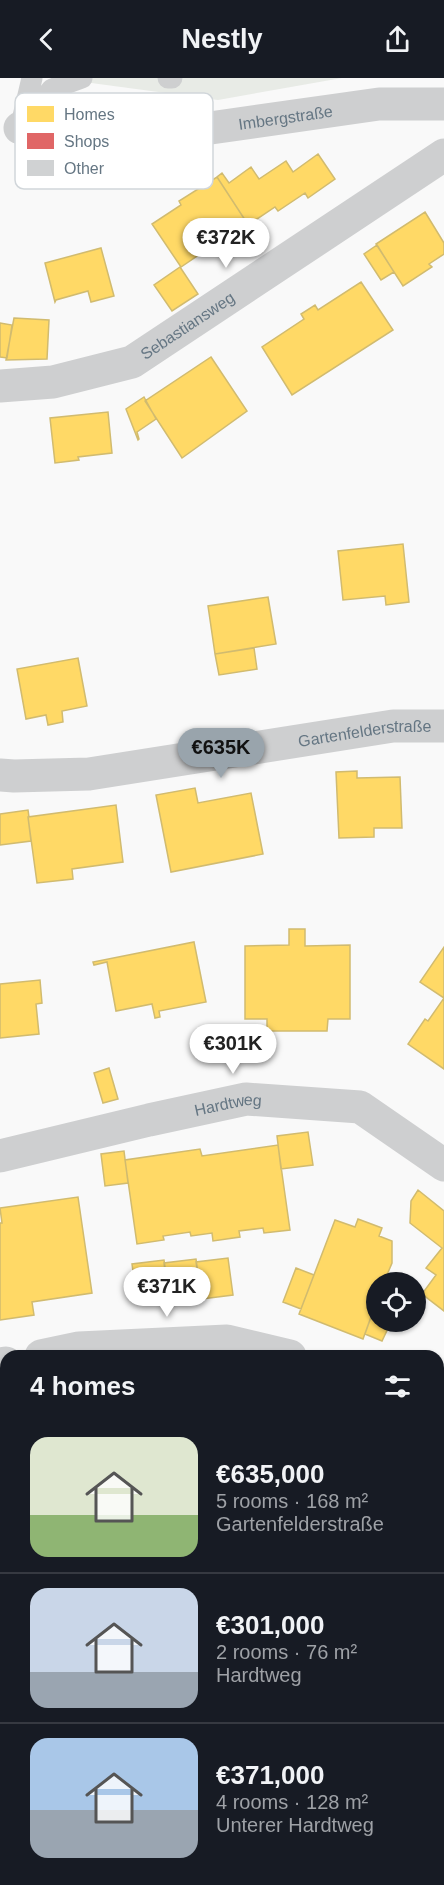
<!DOCTYPE html>
<html lang="en">
<head>
<meta charset="utf-8">
<style>
  :root { --surface:#171b24; --page:#20242c; --text:#f1f3f6; --muted:#9ea1a6; --line:#363941; --accent:#99a4ac }
  body { margin:0; font-family:Arial,sans-serif; background:var(--page); color:var(--text); height:100vh; display:flex; flex-direction:column; font-size:22px; white-space:nowrap }
  * { box-sizing:border-box; margin:0 }
  p { font-size:20px; color:var(--muted) }
  .icon { flex:none; width:33px; height:33px; fill:none; stroke:currentColor; stroke-width:2; stroke-linecap:round; stroke-linejoin:round }
  .map { position:relative; flex:1; overflow:hidden }
  .sheet { position:absolute; left:0px; top:1272px; width:444px; height:536px; display:flex; flex-direction:column; background:var(--surface); border-radius:18px 18px 0 0; box-shadow:0 2px 4px #0004 }
  .sheet>* { flex:none }
  .fabs { position:absolute; left:366px; top:1194px; display:grid; gap:12px }
  .fabs a { display:grid; place-items:center; width:60px; height:60px; border-radius:50%; background:var(--surface); box-shadow:0 2px 4px #0004; font-size:30px }
  .price { position:absolute; translate:-50% -51px; padding:0 14px; border-radius:21px; background:#fff; color:#222; font-size:20px; line-height:39px; filter:drop-shadow(0 2px 3px #0008) }
  .price::after { content:''; position:absolute; left:50%; top:36px; width:18px; height:14px; margin-left:-9px; background:inherit; clip-path:polygon(0 0,100% 0,50% 100%) }
  .price.selected { background:var(--accent); color:#111 }
  ul { padding:0; list-style:none }
  li { display:flex; align-items:center; gap:18px; height:150px; padding:0 30px }
  li+li { border-top:2px solid var(--line) }
  li span { display:grid; place-items:center; flex:none; width:168px; height:120px; border-radius:18px; color:#555 }
  li>.icon { margin-inline-start:auto }
  span .icon { width:72px; height:72px; fill:#fffc; stroke-width:1 }
  li b { font-size:26px }
  h2 { display:flex; justify-content:space-between; align-items:center; height:72px; padding:0 30px; font-size:26px }
  header { display:flex; justify-content:space-between; align-items:center; height:78px; padding:0 30px; background:var(--surface); font-size:27px; font-weight:700 }
  .map>svg:first-child { display:block }
  .green { fill:#e8ebe6 }
  .homes { fill:#ffd966; stroke:#d1bb6f; stroke-width:1.5 }
  .shops { fill:#e06666; stroke:#bb6b6f; stroke-width:1.5 }
  .building { fill:#d0d2d3; stroke:#e8e8e8; stroke-width:1.5 }
  .lines { fill:none; stroke-linecap:round; stroke-linejoin:round }
  .secondary-casing { stroke:#d5d6d7; stroke-width:35 }
  .service { stroke:#cecfd0; stroke-width:21 }
  .minor { stroke:#cecfd0; stroke-width:33 }
  .secondary { stroke:#e1e2e2; stroke-width:33 }
  .labels { text-anchor:middle; stroke-width:6; stroke-linejoin:round; paint-order:stroke }
  .street-label { font-size:16px; fill:#657683; stroke:#fff }
  .key { fill:#fff; stroke:#d1d6da; stroke-width:1.5 }
  .key-label { font-size:16px; fill:#657683 }
</style>
</head>
<body>
<header><svg class="icon" aria-label="back" viewBox="0 0 24 24"><path d="M15 5l-7 7 7 7"/></svg>Nestly<svg class="icon" aria-label="share" viewBox="0 0 24 24"><path d="M12 15V3M7 8l5-5 5 5M5 13v7h14v-7"/></svg></header>
<div class="map">
<svg width="444" height="1807" viewBox="0 0 444 1807">
  <rect width="100%" height="100%" fill="#f9f9f9"/>
  <path class="green" d="M54 0H342L218 22Z"/>
  <path class="homes" d="M318 76 335 101 308 120 305 115 278 133 275 129 251 145 250 143 247 145 217 99 222 95 229 105 251 89 259 101 286 83 293 94Z
    M217 99 247 145 226 159 223 153 206 165 209 170 181 189 152 146 181 127 179 123Z
    M425 134 444 165V176L429 186 432 189 403 208 376 166Z
    M377 167 394 194 381 202 364 176Z
    M101 170 114 218 91 224 88 213 56 222 55 224 45 185Z
    M180 189 198 216 172 233 154 207Z
    M361 204 393 252 292 317 262 269 304 241 301 236 315 227 318 232Z
    M14 240 49 242 47 281 6 282Z
    M0 245 12 247 7 280 0 279Z
    M211 279 247 333 182 380 145 323Z
    M144 319 156 341 137 354 139 361 138 362 126 331Z
    M108 334 112 375 78 379 79 382 55 385 50 340Z
    M403 466 409 524 386 527 385 518 343 522 338 473Z
    M268 519 276 566 215 576 208 528Z
    M254 570 257 591 219 597 215 576Z
    M78 580 87 628 62 633 63 644 48 647 46 637 26 641 17 591Z
    M357 693V700L400 699 402 750H374V759L339 760 336 694Z
    M195 710 198 725 251 715 263 776 171 794 156 717Z
    M116 727 123 784 72 791 73 801 37 805 28 739Z
    M28 732 29 739H28L31 763 0 767V736Z
    M289 851H305V868L350 867V941H328L327 953H267V941H245V868L289 867Z
    M194 864 206 924 159 933 160 939 155 940 152 926 116 933 107 884 94 887 93 884Z
    M444 869V920L420 904Z
    M40 902 42 925 36 926 39 956 0 960V906Z
    M444 920V991L408 966 425 941 428 943Z
    M109 990 118 1021 103 1025 94 995Z
    M308 1054 313 1087 281 1091 277 1058Z
    M278 1067 290 1152 264 1155 263 1150 239 1153 240 1159 213 1163 212 1155 191 1158 190 1154 163 1158 164 1162 137 1166 125 1082 200 1071 202 1078Z
    M124 1073 128 1105 105 1108 101 1076Z
    M418 1112 444 1133V1233L422 1216 436 1197 426 1190 442 1170 410 1145 411 1123Z
    M78 1119 92 1215 32 1224 34 1237 0 1242V1145H2L0 1130Z
    M358 1141 382 1150 379 1158 392 1163V1185L384 1204H376V1225L363 1261 299 1236 335 1142 355 1149Z
    M228 1180 233 1217 202 1221 196 1184Z
    M196 1181 201 1218 169 1222 164 1185Z
    M164 1182 169 1219 137 1223 132 1186Z
    M296 1190 314 1197 301 1231 283 1224Z
    M376 1225V1244H391L382 1263 365 1256Z
    M0 1396 6 1397V1477H0Z"/>
  <path class="shops" d="M0 1797 6 1802 14 1807H0Z"/>
  <path class="building" d="M6 1772V1801L0 1797 2 1774Z"/>
  <g class="lines">
    <defs>
      <path id="secondary" d="M0 1641 6 1642
        M438 1779 444 1781"/>
    </defs>
    <use href="#secondary" class="secondary-casing"/>
    <path class="service" d="M168 0H172
      M21 47 32 0
      M20 50 52 11 82 0"/>
    <g class="minor">
      <path id="s1" d="M20 50 154 58 379 26H444"/>
      <path id="s2" d="M0 308 53 304 132 284 444 77"/>
      <path id="s3" d="M0 697 14 698 89 696 393 648H444"/>
      <path id="s4" d="M0 1078 149 1042 246 1021 360 1029 444 1087"/>
      <path d="M41 1278 79 1270 227 1263 290 1278"/>
      <path d="M0 1286 6 1285"/>
      <path d="M438 1337 444 1340"/>
    </g>
    <use href="#secondary" class="secondary"/>
  </g>
  <g class="labels">
    <g class="street-label">
      <text dy="6" stroke="none"><textPath href="#s1" startOffset="267">Imbergstraße</textPath></text>
      <text dy="6" stroke="none"><textPath href="#s2" startOffset="201">Sebastiansweg</textPath></text>
      <text dy="6" stroke="none"><textPath href="#s3" startOffset="368">Gartenfelderstraße</textPath></text>
      <text dy="6" stroke="none"><textPath href="#s4" startOffset="234">Hardtweg</textPath></text>
    </g>
  </g>
  <rect x="15" y="15" width="198" height="96" rx="9" class="key"/>
  <rect x="27" y="28" width="27" height="16" fill="#ffd966"/>
  <rect x="27" y="55" width="27" height="16" fill="#e06666"/>
  <rect x="27" y="82" width="27" height="16" fill="#d0d2d3"/>
  <g class="key-label">
    <text x="64" y="42">Homes</text>
    <text x="64" y="69">Shops</text>
    <text x="64" y="96">Other</text>
  </g>
</svg>
<div class="fabs">
<a><svg class="icon" aria-label="locate" viewBox="0 0 24 24"><circle cx="12" cy="12" r="6"/><path d="M12 2v4M12 18v4M2 12h4M18 12h4"/></svg></a>
</div>
<b class="price" style="left:226px;top:191px">€372K</b>
<b class="price selected" style="left:221px;top:701px">€635K</b>
<b class="price" style="left:233px;top:997px">€301K</b>
<b class="price" style="left:167px;top:1240px">€371K</b>
<section class="sheet">
<h2>4 homes<svg class="icon" aria-label="filters" viewBox="0 0 24 24"><path d="M4 7h16M4 17h16"/><circle cx="9" cy="7" r="2"/><circle cx="15" cy="17" r="2"/></svg></h2>
<ul>
<li><span style="background:linear-gradient(#dfe7d0 65%,#8fb573 0)"><svg class="icon" aria-label="home" viewBox="0 0 24 24"><path d="M3 11l9-7 9 7M6 9v11h12V9"/></svg></span><div><b>€635,000</b><p>5 rooms · 168 m²</p><p>Gartenfelderstraße</p></div></li>
<li><span style="background:linear-gradient(#c9d6e8 70%,#9aa5b1 0)"><svg class="icon" aria-label="home" viewBox="0 0 24 24"><path d="M3 11l9-7 9 7M6 9v11h12V9"/></svg></span><div><b>€301,000</b><p>2 rooms · 76 m²</p><p>Hardtweg</p></div></li>
<li><span style="background:linear-gradient(#a9c7e8 60%,#9aa5b1 0)"><svg class="icon" aria-label="home" viewBox="0 0 24 24"><path d="M3 11l9-7 9 7M6 9v11h12V9"/></svg></span><div><b>€371,000</b><p>4 rooms · 128 m²</p><p>Unterer Hardtweg</p></div></li>
</ul>
</section>
</div>
</body>
</html>
